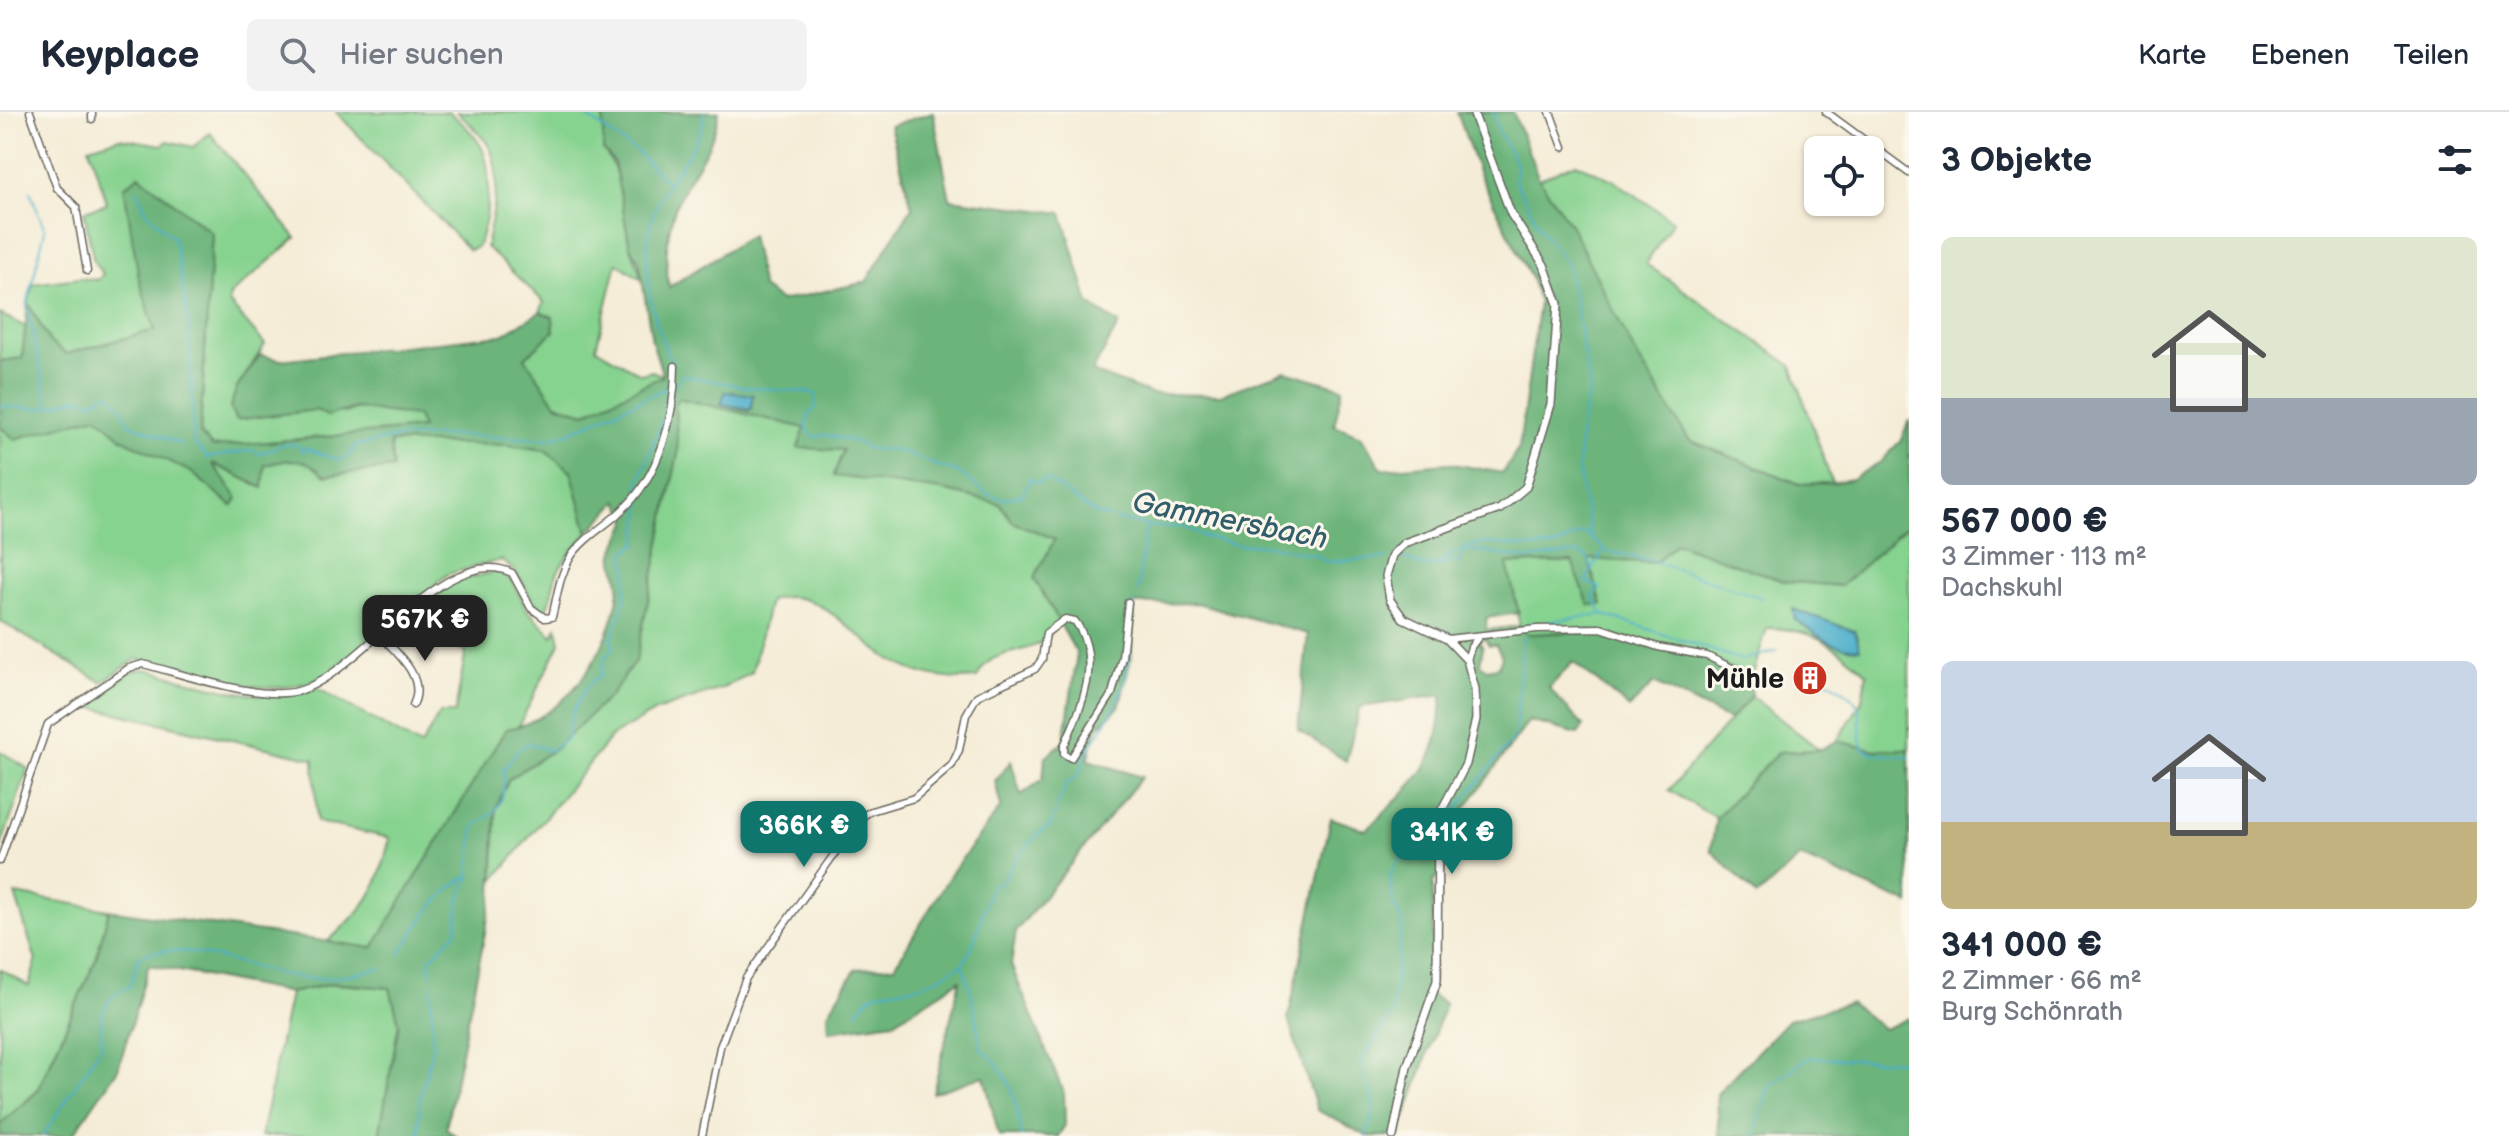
<!DOCTYPE html>
<html lang="de">
<head>
<meta charset="utf-8">
<style>
  :root { --surface:#fff; --page:#f2f2f3; --text:#1f2937; --muted:#747a83; --line:#e0e1e3; --accent:#0f766e }
  body { margin:0; font-family:"Balsamiq Sans",sans-serif; background:var(--page); color:var(--text); height:100vh; display:flex; flex-direction:column; font-size:30px; white-space:nowrap }
  * { box-sizing:border-box; margin:0 }
  p { font-size:26px; color:var(--muted) }
  .icon { flex:none; width:44px; height:44px; fill:none; stroke:currentColor; stroke-width:2; stroke-linecap:round; stroke-linejoin:round }
  .map { position:relative; flex:1; overflow:hidden }
  .details { display:flex; flex-direction:column; background:var(--surface); width:600px }
  .details>* { flex:none }
  .tools { position:absolute; left:1804px; top:24px; display:grid; gap:16px }
  .tools a { display:grid; place-items:center; width:80px; height:80px; border-radius:12px; background:var(--surface); box-shadow:0 2px 6px #0004; font-size:40px }
  .price { position:absolute; translate:-50% -68px; padding:0 18px; border-radius:16px; background:var(--accent); color:#fff; font-size:26px; line-height:52px; filter:drop-shadow(0 2px 4px #0008) }
  .price::after { content:''; position:absolute; left:50%; top:48px; width:24px; height:18px; margin-left:-12px; background:inherit; clip-path:polygon(0 0,100% 0,50% 100%) }
  .price.active { background:#222; color:#fff }
  ul { padding:0; list-style:none }
  li { display:grid; align-content:center; gap:16px; height:424px; padding:0 32px }
  li span { display:grid; place-items:center; height:248px; border-radius:12px; color:#555 }
  li>.icon { margin-inline-start:auto }
  span .icon { width:144px; height:144px; fill:#fffc; stroke-width:1 }
  li b { font-size:34px }
  h2 { display:flex; justify-content:space-between; align-items:center; height:96px; padding:0 32px; font-size:34px }
  header { display:flex; align-items:center; gap:48px; box-sizing:border-box; height:112px; padding:0 40px; background:var(--surface); border-bottom:2px solid var(--line) }
  header strong { font-size:38px }
  nav { display:flex; gap:44px; margin-inline-start:auto; font-size:28px }
  .search { width:560px; height:72px; background:var(--page); display:flex; align-items:center; gap:20px; box-sizing:border-box; padding:0 28px; border-radius:12px; color:var(--muted); font-size:30px }
  main { display:flex; flex:1; min-height:0 }
  .map>svg:first-child { display:block }
  .green { fill:#86d28f; stroke:#517756; stroke-width:2 }
  .forest { fill:#6cb47a; stroke:#44684b; stroke-width:2; fill-rule:evenodd }
  .water { fill:#4aaec9; stroke:#336572; stroke-width:2 }
  .lines { fill:none; stroke-linecap:round; stroke-linejoin:round }
  .stream { stroke:#4aaec9; stroke-width:2 }
  .minor-casing { stroke:#68655d; stroke-width:9 }
  .tertiary-casing { stroke:#68655d; stroke-width:10 }
  .minor { stroke:#fff; stroke-width:6 }
  .tertiary { stroke:#fff; stroke-width:7 }
  .labels { text-anchor:middle; stroke-width:6; stroke-linejoin:round; paint-order:stroke }
  .poi-label { font-size:28px; font-weight:bold; fill:#1c1c1c; stroke:#fbf7ec; text-anchor:end }
  .water-label { font-size:30px; font-style:italic; fill:#315e6a; stroke:#fbf7ec }
</style>
</head>
<body>
<header>
<strong>Keyplace</strong>
<div class="search"><svg class="icon" aria-label="search" viewBox="0 0 24 24"><circle cx="10" cy="10" r="6"/><path d="M15 15l6 6"/></svg>Hier suchen</div>
<nav><a>Karte</a><a>Ebenen</a><a>Teilen</a></nav>
</header>
<main>
<div class="map">
<svg width="1909" height="1024" viewBox="0 0 1909 1024">
  <rect width="100%" height="100%" fill="#fbf7ec"/>
  <filter id="ink" filterUnits="userSpaceOnUse"><feTurbulence type="fractalNoise" baseFrequency=".0125" numOctaves="2"/><feDisplacementMap in="SourceGraphic" scale="16" xChannelSelector="R" yChannelSelector="G"/><feConvolveMatrix kernelMatrix="1 2 1 2 8 2 1 2 1" color-interpolation-filters="sRGB"/></filter>
  <filter id="wash" filterUnits="userSpaceOnUse"><feTurbulence type="fractalNoise" baseFrequency=".006" numOctaves="4" result="noise"/><feDisplacementMap in="SourceGraphic" scale="32" xChannelSelector="R" yChannelSelector="G"/><feGaussianBlur stdDeviation="1.8" result="paint"/><feColorMatrix in="noise" values="0 0 0 0 0 0 0 0 0 0 0 0 0 0 0 0 0 1.4 0 .05"/><feComposite in="paint" operator="in"/></filter>
  <g filter="url(#wash)">
    <rect width="100%" height="100%" fill="#f4ecd6"/>
    <path class="green" d="M336 0H449C483 27 491 43 488 86 487 103 485 119 477 135L469 138Z
      M457 0H625L603 38C624 61 621 101 629 130 633 144 639 152 641 167L617 151 596 236 641 262 652 259 663 264 585 301 556 292 524 246 553 205 540 200 544 190 486 135C492 104 505 62 488 33 481 20 467 10 457 0Z
      M210 21 296 126 230 183 229 191 265 232 237 276 230 295 235 307 316 298 346 301 356 296 418 304 422 316 213 335 200 322 212 121 139 63C134 126 136 158 155 218L66 242 50 230 28 191 33 172 79 166 98 168 103 162 94 150 84 99 107 92 89 35 119 26 162 33 168 29 193 35Z
      M1576 51 1615 69 1673 109 1646 152 1792 254 1832 371 1800 372 1689 328 1634 239 1539 67Z
      M0 202 26 215 22 246 0 249Z
      M678 286 806 316 798 335 843 338 834 363 943 378 1000 392 1013 410 1055 427 1060 509C1055 515 1049 524 1043 529 1023 544 989 535 977 566 947 569 920 564 893 549 855 528 817 469 769 489L752 560 723 576 656 599 612 624 494 768 496 696 509 667 556 636 636 548 678 341 675 296Z
      M97 303 123 327 191 360 232 394 229 373 210 350 263 376 265 352 295 345 393 356 390 330 508 333 545 338 572 360 588 421C576 434 563 447 556 464 551 476 553 490 543 500 523 482 528 467 501 448L448 462 380 519 370 520V526C355 539 339 556 322 565 270 592 192 560 137 547L102 570 0 509V315L15 327Z
      M1909 412V637L1875 638 1837 629 1861 591 1867 561C1831 531 1815 517 1767 516L1752 565 1705 546 1589 518 1528 522 1520 514 1506 452 1572 450 1602 493 1588 447 1655 451 1675 430 1783 469 1840 474Z
      M499 459 511 468 528 499 553 524 557 515 560 531 518 615 506 617 373 836 327 830C370 791 376 783 390 726L317 710 314 647 82 593 133 559 145 557C200 570 262 596 317 576L421 634 440 601H455L466 538 385 524 452 470Z
      M1751 584 1820 638 1778 640 1716 706 1669 678Z
      M0 639 28 657 0 737Z
      M15 782 109 798 96 847 37 979 0 1012V857L29 874 36 849Z
      M334 872 390 876 399 911 379 1024H261L290 881Z"/>
    <path class="forest" d="M625 0H719C712 39 696 51 680 84 667 112 664 146 669 175L751 123 762 176 781 189 866 170 912 95 890 14 933 0 950 87 1062 101 1089 192 1119 212 1092 260 1151 282 1220 283 1285 259 1343 276 1334 313 1361 324 1382 357 1447 351 1503 361 1519 336 1539 190 1531 166 1479 62 1457 0H1513L1539 67 1571 114 1634 239 1689 328 1799 372 1832 371 1852 367 1882 349 1901 328 1909 308V412L1841 474 1783 469 1676 431 1655 451 1588 447 1602 493H1589L1572 450 1507 452 1519 501 1486 506 1487 518 1520 514 1528 522 1592 520 1705 546 1752 565 1751 584 1730 608 1654 571 1629 596 1573 550 1549 576 1583 614 1578 622 1529 609 1459 705 1471 725 1433 770V868L1426 879 1445 892 1399 1024H1367L1317 998 1288 907 1331 706 1366 718C1415 668 1440 658 1442 583L1360 595 1346 649 1298 618 1308 522 1197 491 1134 492 1131 546 1119 595 1096 617 1088 648 1142 665 1016 819 1011 853 1064 982 1065 1013 1058 1024H999L984 964 933 981 960 868 894 910 829 919 828 901 856 857 895 854 952 760 1001 695 995 669 1011 649 1021 683 1043 667 1045 645 1064 630 1077 542 1034 466 1055 427 1013 410 1000 392 943 378 834 364 843 338 798 336 805 316 678 286 675 296 678 341 636 548 611 583 556 636 509 667 496 696 492 786 446 1016 457 1024H379L399 911 390 876 334 871 290 881 149 853 118 957 75 1020 71 1024H0V1012L38 979 96 847 109 798 373 836 506 617C567 608 612 536 619 478 621 466 612 453 614 442 616 431 624 418 628 408L618 389 588 421 571 359 545 338 508 333 390 330 393 356 325 364C304 344 292 346 265 353L263 376 212 351 238 387 232 394 191 360 123 327 97 304 15 327 0 315V249L22 246 28 191 50 230 66 242 155 218 139 167 124 75 139 63 212 121 200 322 213 335 422 316 417 304 356 296 327 304 316 298 236 308 230 295 237 276 260 243 280 248 502 223 540 200 553 205 554 219 525 246 556 292 585 301 663 264 652 229 639 149 630 134 614 50 603 38V5L625 4ZM731 280 752 283 749 299 721 292ZM1485 526 1489 533H1496L1502 545 1498 555 1486 557 1480 552 1483 535 1479 528Z
      M1837 629 1875 638 1909 637V792L1800 745 1757 784 1711 738 1716 706 1778 640 1819 638Z
      M1850 891 1884 917 1909 906V1024H1719L1717 982 1788 908Z"/>
    <path class="water" d="M725 280 753 283 751 297 721 292Z
      M1793 497 1855 519 1860 537C1834 537 1816 522 1795 508Z"/>
    <g class="lines">
      <path class="stream" d="M580 0 637 40 668 71
        M1493 0 1499 21 1516 51 1515 69 1542 119 1568 153 1590 274 1581 315 1578 357 1591 426
        M137 77 147 101 174 126 188 205 194 331 208 346
        M30 79 45 118 27 193 48 293
        M672 252C647 195 632 125 669 70 684 47 702 29 704 0
        M677 271 683 263 745 275 815 281 816 295 808 304 806 317 815 325 824 323 854 329 870 337 895 338 961 362 987 382 1003 387 1022 383 1030 369 1029 366 1037 371 1047 367 1095 402 1109 405
        M0 294 42 297 79 286 93 290 109 280 123 298 128 311 181 332
        M206 346 254 338 260 342 284 332 298 333 303 340 305 336 337 348 348 345 355 334 393 326 453 323 546 327 566 322 671 274
        M636 377 664 303 668 276
        M1114 407 1155 415H1184L1205 425 1239 433H1267L1319 444 1325 450 1387 446
        M1606 439 1653 449 1762 486
        M1404 446 1424 455 1460 450 1463 440 1470 438 1529 447 1578 441 1587 445 1592 456 1586 470 1600 476 1593 484 1602 502 1742 548 1777 539
        M1439 452C1482 415 1505 440 1551 435 1564 434 1571 422 1585 421L1605 438 1592 456
        M1138 479 1146 414
        M1525 513 1602 502
        M1821 564C1835 574 1861 585 1860 605 1860 618 1859 624 1864 637L1875 642 1909 645
        M1444 713 1515 624 1523 525
        M400 842C416 814 440 778 469 764L474 714C499 699 507 689 503 659L516 640 529 631 550 639 567 627C569 604 580 576 601 563L605 545 614 536 611 526C624 499 630 471 625 441L637 431 641 390
        M430 863V847L457 819 459 788 469 765
        M857 900C876 873 884 881 913 875 929 872 946 862 960 853
        M43 1024 102 933C98 904 102 886 130 874L139 845C178 825 253 859 296 865 324 870 354 862 381 856
        M419 1024 420 987 433 934 431 873
        M1021 1024C1018 990 1010 958 981 937L972 883 962 852C973 842 984 793 991 774L1003 770C1008 755 1037 720 1050 714L1066 672 1079 663C1083 643 1093 630 1104 613 1127 577 1135 543 1129 501L1135 492
        M1365 1024C1380 998 1371 978 1360 952L1392 902 1402 808 1393 792 1390 763 1407 735 1427 720
        M1754 1024 1769 974 1808 946 1909 949"/>
    </g>
  </g>
  <g filter="url(#ink)">
    <g class="lines">
      <defs>
        <path id="minor" d="M30 0 57 76 76 95 87 159
          M1550 0 1563 35
          M1826 0 1909 61
          M92 7V0
          M380 523C397 541 427 566 413 593
          M1447 527 1537 517 1601 516 1658 535 1707 544 1761 570
          M1467 548 1471 535 1479 524
          M0 749 48 612 129 556 143 552C184 562 258 589 298 579 361 562 446 428 512 461L531 496 545 506 552 505C557 485 559 465 570 446 582 427 604 415 620 400 660 365 675 305 675 254
          M702 1024 720 935 746 866 860 706 871 699 914 686 952 653 959 638 966 603 977 584 1035 557 1042 547 1046 521 1065 507 1075 509C1103 548 1082 594 1064 634V642L1071 646 1112 582 1122 545 1128 490"/>
        <path id="tertiary" d="M1393 1024 1407 955 1437 869 1438 705 1466 652 1476 607 1475 577 1467 548 1447 527 1403 506 1390 488 1386 464 1392 443 1404 431 1500 397 1526 375 1551 292 1558 192 1544 153 1511 102 1473 0"/>
      </defs>
      <use href="#minor" class="minor-casing"/>
      <use href="#tertiary" class="tertiary-casing"/>
      <use href="#minor" class="minor"/>
      <use href="#tertiary" class="tertiary"/>
    </g>
  </g>
  <defs>
    <symbol id="building-disc" viewBox="-11 -11 22 22"><circle r="9.5" fill="#c8321e" stroke="#fbf7ec"/><path d="M-4-6H4V6H1V3H-1V6H-4ZM-2.5-4.3h1.7v1.8h-1.7ZM.8-4.3h1.7v1.8H.8ZM-2.5-1h1.7V.8h-1.7ZM.8-1h1.7V.8H.8Z" fill="#fff"/></symbol>
  </defs>
  <g fill-rule="evenodd">
    <use href="#building-disc" x="1790" y="546" width="40" height="40"/>
  </g>
  <g class="labels">
    <g class="poi-label">
      <text x="1784" y="576">Mühle</text>
    </g>
    <g class="water-label">
      <text transform="translate(1230 408) rotate(11)" y="10">Gammersbach</text>
    </g>
  </g>
</svg>
<div class="tools">
<a><svg class="icon" aria-label="locate" viewBox="0 0 24 24"><circle cx="12" cy="12" r="6"/><path d="M12 2v4M12 18v4M2 12h4M18 12h4"/></svg></a>
</div>
<b class="price active" style="left:425px;top:551px">567K €</b>
<b class="price" style="left:804px;top:757px">366K €</b>
<b class="price" style="left:1452px;top:764px">341K €</b>
</div>
<section class="details">
<h2>3 Objekte<svg class="icon" aria-label="filters" viewBox="0 0 24 24"><path d="M4 7h16M4 17h16"/><circle cx="9" cy="7" r="2"/><circle cx="15" cy="17" r="2"/></svg></h2>
<ul>
<li><span style="background:linear-gradient(#dfe7d0 65%,#9aa5b1 0)"><svg class="icon" aria-label="home" viewBox="0 0 24 24"><path d="M3 11l9-7 9 7M6 9v11h12V9"/></svg></span><div><b>567 000 €</b><p>3 Zimmer · 113 m²</p><p>Dachskuhl</p></div></li>
<li><span style="background:linear-gradient(#c9d6e8 65%,#c2b280 0)"><svg class="icon" aria-label="home" viewBox="0 0 24 24"><path d="M3 11l9-7 9 7M6 9v11h12V9"/></svg></span><div><b>341 000 €</b><p>2 Zimmer · 66 m²</p><p>Burg Schönrath</p></div></li>
</ul>
</section>
</main>
</body>
</html>
